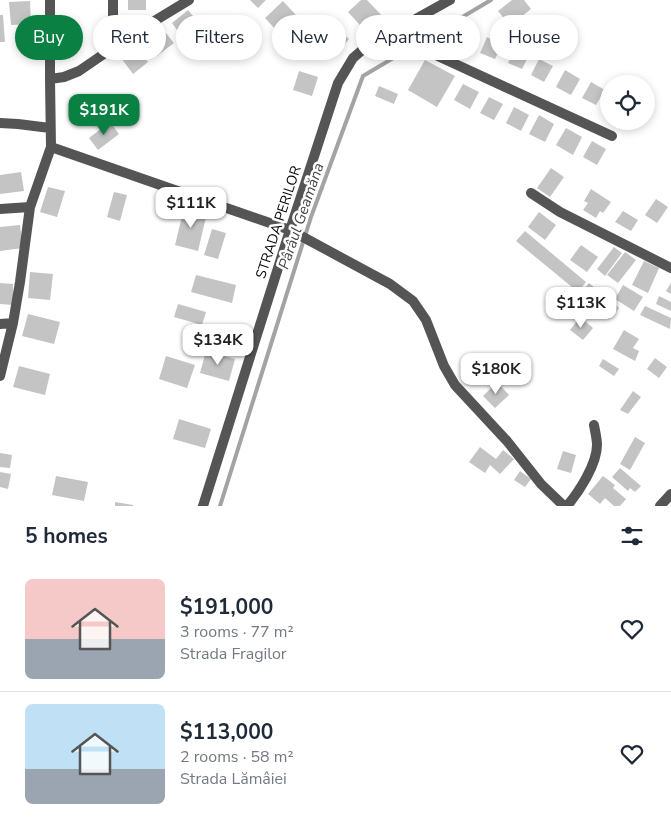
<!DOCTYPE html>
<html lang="en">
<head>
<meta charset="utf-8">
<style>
  :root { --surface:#fff; --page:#f2f2f3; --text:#1f2937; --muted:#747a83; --line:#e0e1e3; --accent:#0b8043 }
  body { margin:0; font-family:"Nunito Sans",sans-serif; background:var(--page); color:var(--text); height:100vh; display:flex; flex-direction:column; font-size:19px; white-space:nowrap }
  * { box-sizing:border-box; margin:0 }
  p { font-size:16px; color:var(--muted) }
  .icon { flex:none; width:28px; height:28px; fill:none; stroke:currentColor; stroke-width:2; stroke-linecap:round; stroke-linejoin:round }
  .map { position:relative; height:506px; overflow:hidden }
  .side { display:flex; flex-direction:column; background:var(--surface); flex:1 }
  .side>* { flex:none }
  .guide { position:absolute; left:15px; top:15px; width:641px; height:45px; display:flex; gap:10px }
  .buttons { position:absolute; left:600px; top:75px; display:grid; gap:10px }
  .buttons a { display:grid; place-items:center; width:55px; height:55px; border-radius:50%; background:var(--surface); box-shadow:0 2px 8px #0003; font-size:25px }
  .price { position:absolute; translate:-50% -42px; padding:0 11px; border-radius:10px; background:#fff; color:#222; font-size:16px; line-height:32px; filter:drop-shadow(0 1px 2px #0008) }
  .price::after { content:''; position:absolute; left:50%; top:30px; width:15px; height:11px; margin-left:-8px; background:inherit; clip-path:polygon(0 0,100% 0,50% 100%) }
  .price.active { background:var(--accent); color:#fff }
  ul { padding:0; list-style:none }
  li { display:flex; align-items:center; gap:15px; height:125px; padding:0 25px }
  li+li { border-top:1px solid var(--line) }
  li span { display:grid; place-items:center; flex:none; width:140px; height:100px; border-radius:8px; color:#555 }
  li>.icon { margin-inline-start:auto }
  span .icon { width:60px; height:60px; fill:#fffc; stroke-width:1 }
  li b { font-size:21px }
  h2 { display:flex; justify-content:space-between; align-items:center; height:60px; padding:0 25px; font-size:21px }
  .chip { padding:0 18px; border-radius:22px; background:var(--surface); box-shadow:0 2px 8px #0003; font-size:18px; line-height:45px }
  .chip.active { background:var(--accent); color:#fff }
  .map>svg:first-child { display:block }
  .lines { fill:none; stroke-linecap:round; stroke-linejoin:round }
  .stream { stroke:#a3a3a3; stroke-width:4 }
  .building { fill:#c4c4c4 }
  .street { stroke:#555; stroke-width:10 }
  .labels { text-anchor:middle; stroke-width:5; stroke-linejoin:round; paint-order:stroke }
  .street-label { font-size:14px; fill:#000; stroke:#fff }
  .water-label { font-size:15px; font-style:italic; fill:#444; stroke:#fff }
</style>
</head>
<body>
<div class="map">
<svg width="671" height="506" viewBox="0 0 671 506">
  <rect width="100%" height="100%" fill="#fff"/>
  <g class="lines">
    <path class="stream" d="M220 506 311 217 363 76 491 0"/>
  </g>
  <path class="building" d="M128 0H146V10H128Z
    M250 0H266L258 8Z
    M361 0H367L386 20 369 35 348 12Z
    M512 0H524L531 9 510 26 498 11Z
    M30 1 31 24 11 25 9 2Z
    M283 1 307 27 289 44 265 18Z
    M188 10 199 23 182 37 172 23Z
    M0 15H3L5 42H0Z
    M161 27 174 43 157 56 144 41Z
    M462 27 477 35 469 51 454 44Z
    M337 29 349 39 336 56 323 45Z
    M487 37 502 44 495 59 480 53Z
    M136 47 148 62 133 74 121 58Z
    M515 48 529 55 522 69 508 63Z
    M539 59 553 66 544 82 531 75Z
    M425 60 455 76 437 107 408 90Z
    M565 70 580 79 571 95 556 87Z
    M299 71 318 77 312 96 293 90Z
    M591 82 605 90 596 105 582 98Z
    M463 84 479 92 470 109 454 100Z
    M379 86 398 94 394 104 375 96Z
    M489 97 503 104 494 120 480 113Z
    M514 107 529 115 521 131 506 123Z
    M539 115 554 124 545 142 529 134Z
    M110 122 119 134 98 150 89 138Z
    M566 128 582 137 573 155 556 145Z
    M592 141 606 149 597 165 583 157Z
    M551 168 564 177 550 197 537 188Z
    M21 172 24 191 0 194V175Z
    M48 187 65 191 57 217 40 212Z
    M591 189 611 202 603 213 600 211 596 218 583 210 588 203 584 201Z
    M114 192 127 195 120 221 107 217Z
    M656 199 668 207 657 223 645 215Z
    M184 208 207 213 198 251 175 245Z
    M623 211 638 220 631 231 615 222Z
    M539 212 556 225 545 240 528 227Z
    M20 225 23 248 0 251V227Z
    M212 229 226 233 218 259 204 255Z
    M525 231 586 282 578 292 516 241Z
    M581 245 598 257 587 272 570 260Z
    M614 247 622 253 605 276 597 269Z
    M625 252 636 260 618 283 607 275Z
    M644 261 659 268 648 293 632 285Z
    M30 272 53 274 50 300 28 298Z
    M196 275 236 285 232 303 191 292Z
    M0 283 13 284V305L0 304Z
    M589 283 619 308 609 319 580 294Z
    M671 283V294L666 291Z
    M623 285 643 297 634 311 615 299Z
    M659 296 671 302V311L656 304Z
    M178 304 206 312 202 325 174 317Z
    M645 306 671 318 670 329 640 315Z
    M28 314 60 322 54 344 22 336Z
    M580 317 593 328 583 340 570 330Z
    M624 330 639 339 633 348 639 351 635 361 613 349Z
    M206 351 235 359 229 381 200 373Z
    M166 356 195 365 187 388 159 379Z
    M655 358 667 367 659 378 647 369Z
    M603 359 619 369 614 376 599 366Z
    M19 366 50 374 45 395 13 387Z
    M497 382 509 395 495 408 483 396Z
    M633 391 641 397 628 414 620 410Z
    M179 419 211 429 205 448 173 439Z
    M635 437 645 443 630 470 620 464Z
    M480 447 496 459 503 450 514 459 500 474 490 465 485 473 469 462Z
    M563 451 576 455 571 473 557 469Z
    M0 453 12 455 10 468 0 467Z
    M620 468 641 486 635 492 630 488 628 491 612 477Z
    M520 471 531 479 525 487 514 480Z
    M0 472 11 474 8 489 0 487Z
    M56 476 88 482 84 501 52 495Z
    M603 476 615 485 613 488 626 499 620 506H614L605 498 600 504 588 494Z
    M115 502 133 505V506H115Z"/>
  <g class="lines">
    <path class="street" d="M402 25 427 51 612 136
      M113 48V0
      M50 79 64 77 79 71 133 34 189 0
      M0 123 18 124 50 128
      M51 147 290 230 390 284 413 301 426 320 444 366 455 385 507 441 541 484 564 506
      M531 193 560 212 671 268
      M0 209 30 207
      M0 324 13 323
      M0 376 13 323 20 282 30 207 51 147 50 79V0
      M203 506 290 230 338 83 353 58 367 46 450 0
      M567 506C579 492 597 464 597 445 597 439 595 431 594 425
      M660 506 671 494"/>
  </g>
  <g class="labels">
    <g class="street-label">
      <text transform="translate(278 222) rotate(-72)" y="5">STRADA PERILOR</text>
    </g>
    <g class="water-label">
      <text transform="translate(301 216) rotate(-71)" y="5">Pârâul Geamăna</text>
    </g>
  </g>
</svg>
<div class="buttons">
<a><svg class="icon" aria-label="locate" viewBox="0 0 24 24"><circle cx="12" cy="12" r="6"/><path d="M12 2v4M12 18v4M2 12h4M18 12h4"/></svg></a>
</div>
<b class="price active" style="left:104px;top:136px">$191K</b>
<b class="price" style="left:191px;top:229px">$111K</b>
<b class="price" style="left:581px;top:329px">$113K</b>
<b class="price" style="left:218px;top:366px">$134K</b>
<b class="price" style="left:496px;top:395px">$180K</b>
<div class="guide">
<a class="chip active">Buy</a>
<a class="chip">Rent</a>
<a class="chip">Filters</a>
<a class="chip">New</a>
<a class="chip">Apartment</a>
<a class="chip">House</a>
</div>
</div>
<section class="side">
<h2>5 homes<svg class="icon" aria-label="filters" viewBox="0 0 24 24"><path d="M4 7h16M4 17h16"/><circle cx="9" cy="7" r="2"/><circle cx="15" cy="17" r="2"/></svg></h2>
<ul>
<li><span style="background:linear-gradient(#f6c9c9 60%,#9aa5b1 0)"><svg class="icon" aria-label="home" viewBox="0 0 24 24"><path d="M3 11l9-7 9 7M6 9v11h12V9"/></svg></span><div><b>$191,000</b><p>3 rooms · 77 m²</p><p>Strada Fragilor</p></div><svg class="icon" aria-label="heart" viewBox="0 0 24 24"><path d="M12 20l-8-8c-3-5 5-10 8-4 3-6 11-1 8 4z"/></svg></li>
<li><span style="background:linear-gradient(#bfe0f5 65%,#9aa5b1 0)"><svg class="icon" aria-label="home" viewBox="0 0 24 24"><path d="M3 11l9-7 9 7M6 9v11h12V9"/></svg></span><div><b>$113,000</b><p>2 rooms · 58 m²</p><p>Strada Lămâiei</p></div><svg class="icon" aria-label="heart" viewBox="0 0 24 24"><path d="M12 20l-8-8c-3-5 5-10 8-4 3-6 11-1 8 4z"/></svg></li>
</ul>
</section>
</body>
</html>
